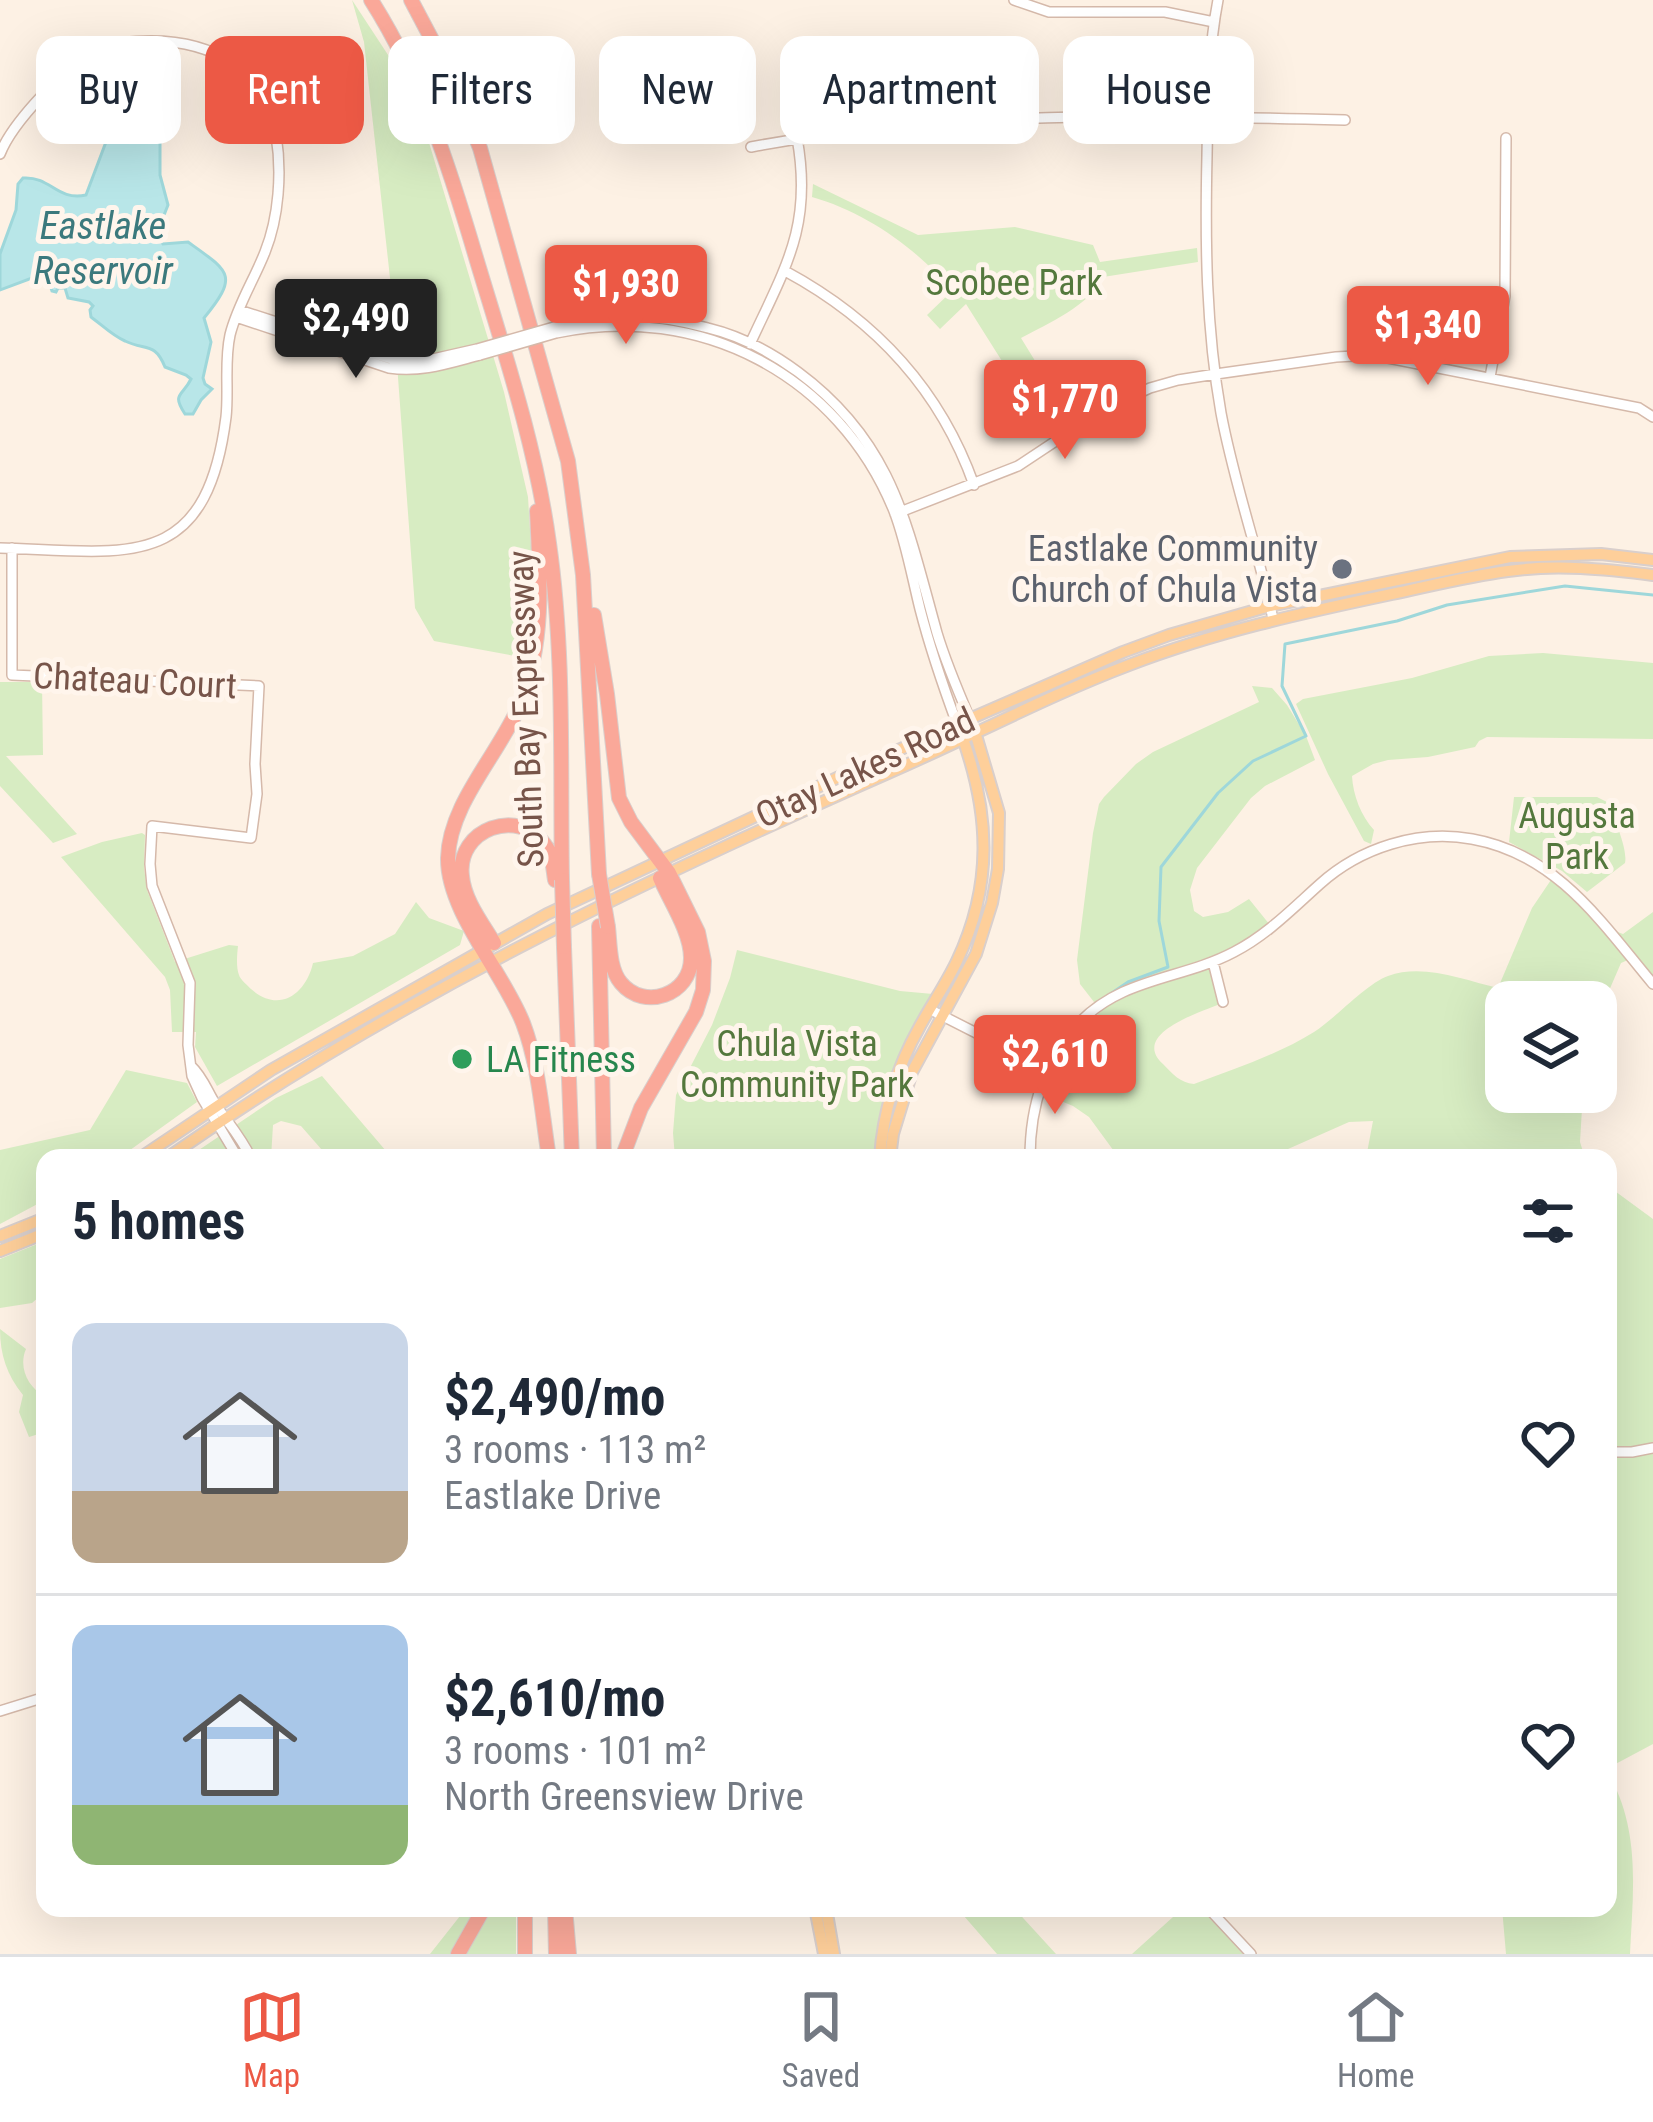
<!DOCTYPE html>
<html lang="en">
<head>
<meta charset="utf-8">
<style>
  :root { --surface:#fff; --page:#f2f2f3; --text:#1f2937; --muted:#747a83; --line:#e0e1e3; --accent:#ec5945 }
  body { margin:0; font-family:"Roboto Condensed",sans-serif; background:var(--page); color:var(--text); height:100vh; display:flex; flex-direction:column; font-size:45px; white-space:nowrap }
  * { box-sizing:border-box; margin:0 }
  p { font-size:39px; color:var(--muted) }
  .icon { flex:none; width:66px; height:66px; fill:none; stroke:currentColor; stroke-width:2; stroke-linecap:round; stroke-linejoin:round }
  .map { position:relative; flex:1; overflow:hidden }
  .drawer { position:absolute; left:36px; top:1149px; width:1581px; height:768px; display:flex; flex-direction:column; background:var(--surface); border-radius:24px; box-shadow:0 12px 48px #0002 }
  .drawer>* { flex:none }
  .banner { position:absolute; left:36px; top:36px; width:1581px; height:108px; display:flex; gap:24px }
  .tools { position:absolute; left:1485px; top:981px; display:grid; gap:24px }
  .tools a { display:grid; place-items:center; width:132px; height:132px; border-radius:24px; background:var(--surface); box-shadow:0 12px 48px #0002; font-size:60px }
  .price { position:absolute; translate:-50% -102px; padding:0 27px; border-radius:12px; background:var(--accent); color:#fff; font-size:39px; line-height:78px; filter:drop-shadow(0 3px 6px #0008) }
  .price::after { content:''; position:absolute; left:50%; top:72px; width:36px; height:27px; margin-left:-18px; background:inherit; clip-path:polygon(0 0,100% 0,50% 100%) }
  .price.on { background:#222; color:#fff }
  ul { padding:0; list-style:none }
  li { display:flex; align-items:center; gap:36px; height:300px; padding:0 36px }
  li+li { border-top:3px solid var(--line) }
  li span { display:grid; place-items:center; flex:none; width:336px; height:240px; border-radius:24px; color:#555 }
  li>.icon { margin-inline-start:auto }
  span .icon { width:144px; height:144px; fill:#fffc; stroke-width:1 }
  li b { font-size:51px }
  h2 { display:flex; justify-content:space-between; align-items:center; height:144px; padding:0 36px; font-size:51px }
  .chip { padding:0 42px; border-radius:24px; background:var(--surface); box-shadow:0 12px 48px #0002; font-size:42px; line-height:108px }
  .chip.on { background:var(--accent); color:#fff }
  .dock { display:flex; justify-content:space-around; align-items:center; height:168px; border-top:3px solid var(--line); background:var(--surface); font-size:33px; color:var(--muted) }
  .dock a { display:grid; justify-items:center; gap:6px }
  .dock .on { color:var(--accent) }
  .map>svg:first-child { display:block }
  .green { fill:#d7ecc2 }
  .water { fill:#b8e6e8; stroke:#9ed7da; stroke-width:3 }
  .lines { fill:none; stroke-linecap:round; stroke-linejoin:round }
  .stream { stroke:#9ed7da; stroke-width:3 }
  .secondary-casing { stroke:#d5b9aa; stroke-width:12 }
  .primary-casing { stroke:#d9cfcc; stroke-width:14 }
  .highway-casing { stroke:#d9cfcc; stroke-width:16 }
  .secondary { stroke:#fff; stroke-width:9 }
  .primary { stroke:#fecf9a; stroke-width:10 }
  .highway { stroke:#faa899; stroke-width:14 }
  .secondary-bridge-casing { stroke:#d5b9aa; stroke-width:12; stroke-linecap:butt }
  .highway-bridge-casing { stroke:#d9cfcc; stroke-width:16; stroke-linecap:butt }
  .secondary-bridge { stroke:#fff; stroke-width:9 }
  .highway-bridge { stroke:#faa899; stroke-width:14 }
  .worship-dot { fill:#6b7280; stroke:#fff5ec; stroke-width:4.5 }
  .leisure-dot { fill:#2e9e5b; stroke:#fff5ec; stroke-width:4.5 }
  .labels { text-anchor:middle; stroke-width:10; stroke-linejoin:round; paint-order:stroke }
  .park-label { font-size:36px; fill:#54783d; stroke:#fff5ec }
  .worship-label { font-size:36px; fill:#5b616d; stroke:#fff5ec; text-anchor:end }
  .street-label { font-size:36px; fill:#775449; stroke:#fff5ec }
  .leisure-label { font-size:36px; fill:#27864d; stroke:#fff5ec; text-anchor:start }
  .water-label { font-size:39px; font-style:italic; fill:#3b797d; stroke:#fff5ec }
</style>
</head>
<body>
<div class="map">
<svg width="1653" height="1954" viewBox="0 0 1653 1954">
  <rect width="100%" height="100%" fill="#fdf1e4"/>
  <path class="green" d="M352 0 415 96 504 392 528 497 532 563 526 658 434 641 415 608 392 296 364 42Z
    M813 184 918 235 1015 227 1093 245 1100 262 1197 248 1198 262 1103 277C1089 306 1049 323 1021 338L1072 421 1048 434 966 304 940 329 927 315 952 291C917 248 865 212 812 197Z
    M1543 653 1653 663V739L1487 737 1479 741 1475 747 1428 757 1388 760 1373 764 1352 776C1353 795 1361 816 1374 830L1371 844 1364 841 1328 774 1296 704 1303 699 1412 678 1489 656Z
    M0 682H42L43 755 6 756 77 834 53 843 0 786Z
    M1252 686 1272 688 1287 705 1306 736 1315 760 1265 786 1251 798 1197 868 1190 890 1194 911 1203 917 1228 912 1249 899 1274 930 1211 964 1225 1002C1204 1011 1129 1033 1163 1064 1173 1074 1180 1083 1194 1084 1234 1069 1277 1055 1314 1032 1336 1018 1366 984 1388 976 1423 963 1464 980 1498 988L1532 908 1555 874 1597 924 1623 934 1653 912V976L1637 956 1621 963 1608 993 1596 1033V1002H1506V1092H1583L1580 1142 1585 1158H1366L1373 1121 1349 1122 1268 1158H1119L1089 1117 1073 1106 1044 1094 1059 1060 1101 1011 1080 984 1077 960 1093 833 1099 804 1104 797 1136 764 1153 752 1259 702Z
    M1514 797H1597L1609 803C1614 820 1628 848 1625 863L1587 892 1562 871 1509 842Z
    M142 833 145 835 144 868 147 890 175 962 229 945 238 946C237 955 236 967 239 975 240 979 248 986 251 989 279 1014 306 994 313 963L353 956 395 934 416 902 429 918 464 931 460 945 217 1086 195 1047 196 1032H172L170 990 165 977 61 857 102 842Z
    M737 950 900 991 933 994 896 1065 884 1098 873 1158H675L673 1133 676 1095 712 1025 730 978Z
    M126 1070 187 1083 197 1102 119 1158H45V1200L0 1224V1150L90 1130Z
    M322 1076 392 1158H329L301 1126 281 1121 273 1125 271 1158H187L276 1098Z
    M1608 1186 1653 1219V1744L1608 1768Z
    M45 1241V1292L32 1303 0 1308V1259Z
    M0 1329 26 1349C18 1367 28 1388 45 1396V1432L29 1437 19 1412 23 1395C7 1375 0 1355 0 1329Z
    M1608 1773C1641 1830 1633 1891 1630 1954H1506L1502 1908H1608Z
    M69 1908H516V1954H430L460 1916 69 1913Z
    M957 1908H1014L1056 1954H997Z
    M1183 1908H1200L1243 1954H1132Z"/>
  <path class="water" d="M137 116 153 118 160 124V175L168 205 164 215 155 223 156 234 163 244 188 242C230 272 239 275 204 318L211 342 203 378 205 384 212 389 201 400 193 414H185C171 393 183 396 191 379L186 375 165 367C155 342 146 351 125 341 113 336 102 325 91 317L90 310 93 306 89 302 68 298 65 288H58L56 292 52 291 49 282 40 275 0 290V254L16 210 18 184 23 178C51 176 56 201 86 195L109 134Z"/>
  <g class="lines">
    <path class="stream" d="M1094 1005 1128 982 1168 967 1159 921 1161 867 1218 793 1253 761 1306 736 1282 686 1285 644 1397 621 1447 605 1565 586 1653 595
      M1046 1053 1062 1037"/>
    <defs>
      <path id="secondary" d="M1014 0 1049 12H1165L1214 22
        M1218 0C1208 52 1208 103 1207 156 1205 242 1206 328 1221 413 1234 483 1258 550 1273 619
        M751 147C947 110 1147 115 1345 120
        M0 154C12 123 67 64 98 50 115 42 133 41 151 41 213 41 266 70 276 135 282 172 279 217 265 252 254 280 237 306 230 335 224 362 229 390 226 417 206 574 127 552 0 548
        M785 271C874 319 940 389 974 485
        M239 310 394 360 424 361 477 349
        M236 317 389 368C421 373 449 363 480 355
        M554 327C605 311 657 314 708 328 741 336 771 352 798 372 894 443 907 526 937 633 946 663 958 691 970 719
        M556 333C699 302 839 375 894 511 906 542 912 577 920 609 930 648 943 686 957 724
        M750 344C785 268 813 226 797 138
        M1490 377 1505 296 1506 138
        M895 514 1018 466 1104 409 1150 388 1178 380 1216 374 1336 357 1373 355 1639 408 1653 417
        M12 548V675L259 686 255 764 257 794 251 838 152 826 150 864 152 886 190 983 188 1045 192 1076 202 1098 238 1158
        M1213 962 1223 1002
        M931 1010 1047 1069
        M191 1066C204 1078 208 1094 218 1108 230 1125 242 1139 251 1158
        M1030 1158C1030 1107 1043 1062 1078 1024 1122 977 1181 980 1234 952 1267 935 1292 909 1320 884 1360 848 1418 829 1472 839 1557 854 1602 923 1653 984
        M1608 1452H1632L1653 1448
        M0 1711 45 1697
        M1208 1908 1251 1954"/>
      <path id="primary" d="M140 1158 271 1070 547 914 871 762 1123 652 1169 635 1270 606 1510 557 1601 554 1653 560
        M167 1158C392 1001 638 883 888 773 969 738 1047 696 1129 665 1215 632 1302 613 1392 594 1430 586 1469 576 1508 571 1556 564 1605 569 1653 575
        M880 1158C883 1111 897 1067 920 1026 932 1004 946 984 957 961 993 885 990 814 962 736
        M890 1158 893 1134 912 1072 976 954 992 903 998 869 999 813 975 732
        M0 1236 45 1218
        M0 1251 45 1233
        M815 1908 824 1954
        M826 1908 834 1954"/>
      <path id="highway" d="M371 0C423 82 450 169 477 261 505 354 536 447 549 543 565 654 560 769 562 880
        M411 0 450 74 480 148 568 461 583 575 599 874
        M537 511C540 574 545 641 521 702 501 752 449 803 448 858 447 911 503 972 523 1023 539 1065 542 1114 549 1158
        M594 615 607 694 619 798 631 822 669 873 698 932 704 961 703 990 696 1012 641 1108 622 1158
        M599 926 604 1158
        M608 927C610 944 609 969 621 983 644 1011 691 995 691 958 691 932 670 901 660 878
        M494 943C482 923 464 900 462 876 456 829 519 806 545 845 553 855 553 868 555 880
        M564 947 572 1158
        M525 1908V1954
        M555 1908 556 1954
        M565 1908 569 1954
        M458 1954 484 1908"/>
    </defs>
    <use href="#secondary" class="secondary-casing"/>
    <use href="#primary" class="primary-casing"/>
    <use href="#highway" class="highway-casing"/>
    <use href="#secondary" class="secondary"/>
    <use href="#primary" class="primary"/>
    <use href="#highway" class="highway"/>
    <defs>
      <path id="secondary-bridge" d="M477 349 554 327
        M480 355 556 333"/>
      <path id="highway-bridge" d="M599 874 608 927
        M562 880 564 947"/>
    </defs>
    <use href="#secondary-bridge" class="secondary-bridge-casing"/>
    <use href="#highway-bridge" class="highway-bridge-casing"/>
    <use href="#secondary-bridge" class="secondary-bridge"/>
    <use href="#highway-bridge" class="highway-bridge"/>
  </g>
  <circle class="worship-dot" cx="1342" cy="569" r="12"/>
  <circle class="leisure-dot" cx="462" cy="1059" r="12"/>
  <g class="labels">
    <g class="park-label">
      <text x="1014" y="295">Scobee Park</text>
      <text x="1577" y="828">Augusta<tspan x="1577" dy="41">Park</tspan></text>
      <text x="797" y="1056">Chula Vista<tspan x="797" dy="41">Community Park</tspan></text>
    </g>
    <g class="worship-label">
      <text x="1318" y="561">Eastlake Community<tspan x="1318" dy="41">Church of Chula Vista</tspan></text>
    </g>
    <g class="street-label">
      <text transform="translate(135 680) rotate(3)" y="13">Chateau Court</text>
      <text transform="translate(525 709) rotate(-92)" y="13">South Bay Expressway</text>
      <text transform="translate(865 767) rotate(-25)" y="13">Otay Lakes Road</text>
    </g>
    <g class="leisure-label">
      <text x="486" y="1072">LA Fitness</text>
    </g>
    <g class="water-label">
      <text x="103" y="239">Eastlake<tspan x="103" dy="45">Reservoir</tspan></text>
    </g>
  </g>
</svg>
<div class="tools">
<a><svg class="icon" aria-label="layers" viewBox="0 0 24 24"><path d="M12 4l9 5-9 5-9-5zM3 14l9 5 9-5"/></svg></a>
</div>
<b class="price" style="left:626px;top:347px">$1,930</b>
<b class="price on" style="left:356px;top:381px">$2,490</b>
<b class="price" style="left:1428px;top:388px">$1,340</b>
<b class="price" style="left:1065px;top:462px">$1,770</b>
<b class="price" style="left:1055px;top:1117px">$2,610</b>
<div class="banner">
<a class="chip">Buy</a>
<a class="chip on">Rent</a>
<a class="chip">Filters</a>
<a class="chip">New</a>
<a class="chip">Apartment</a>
<a class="chip">House</a>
</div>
<section class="drawer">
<h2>5 homes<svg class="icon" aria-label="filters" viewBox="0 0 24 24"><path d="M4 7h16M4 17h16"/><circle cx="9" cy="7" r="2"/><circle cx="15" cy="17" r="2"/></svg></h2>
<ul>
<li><span style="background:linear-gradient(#c9d6e8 70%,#b9a48a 0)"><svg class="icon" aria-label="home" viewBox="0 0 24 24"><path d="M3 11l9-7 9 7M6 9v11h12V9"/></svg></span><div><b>$2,490/mo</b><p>3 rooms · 113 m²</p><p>Eastlake Drive</p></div><svg class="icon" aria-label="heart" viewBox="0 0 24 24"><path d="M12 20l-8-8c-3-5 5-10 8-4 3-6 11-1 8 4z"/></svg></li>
<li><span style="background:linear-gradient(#a9c7e8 75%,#8fb573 0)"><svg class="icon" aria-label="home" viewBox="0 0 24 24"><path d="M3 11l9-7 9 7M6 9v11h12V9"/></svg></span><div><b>$2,610/mo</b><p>3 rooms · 101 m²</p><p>North Greensview Drive</p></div><svg class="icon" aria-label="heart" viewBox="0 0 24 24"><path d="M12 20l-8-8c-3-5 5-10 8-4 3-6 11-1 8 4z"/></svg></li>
</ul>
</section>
</div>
<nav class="dock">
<a class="on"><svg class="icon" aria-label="map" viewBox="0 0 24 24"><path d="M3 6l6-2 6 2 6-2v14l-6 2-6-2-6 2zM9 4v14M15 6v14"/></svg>Map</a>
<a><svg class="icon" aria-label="saved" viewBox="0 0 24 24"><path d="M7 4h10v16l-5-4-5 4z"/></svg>Saved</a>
<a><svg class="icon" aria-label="home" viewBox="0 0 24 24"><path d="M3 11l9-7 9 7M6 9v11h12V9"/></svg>Home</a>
</nav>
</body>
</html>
